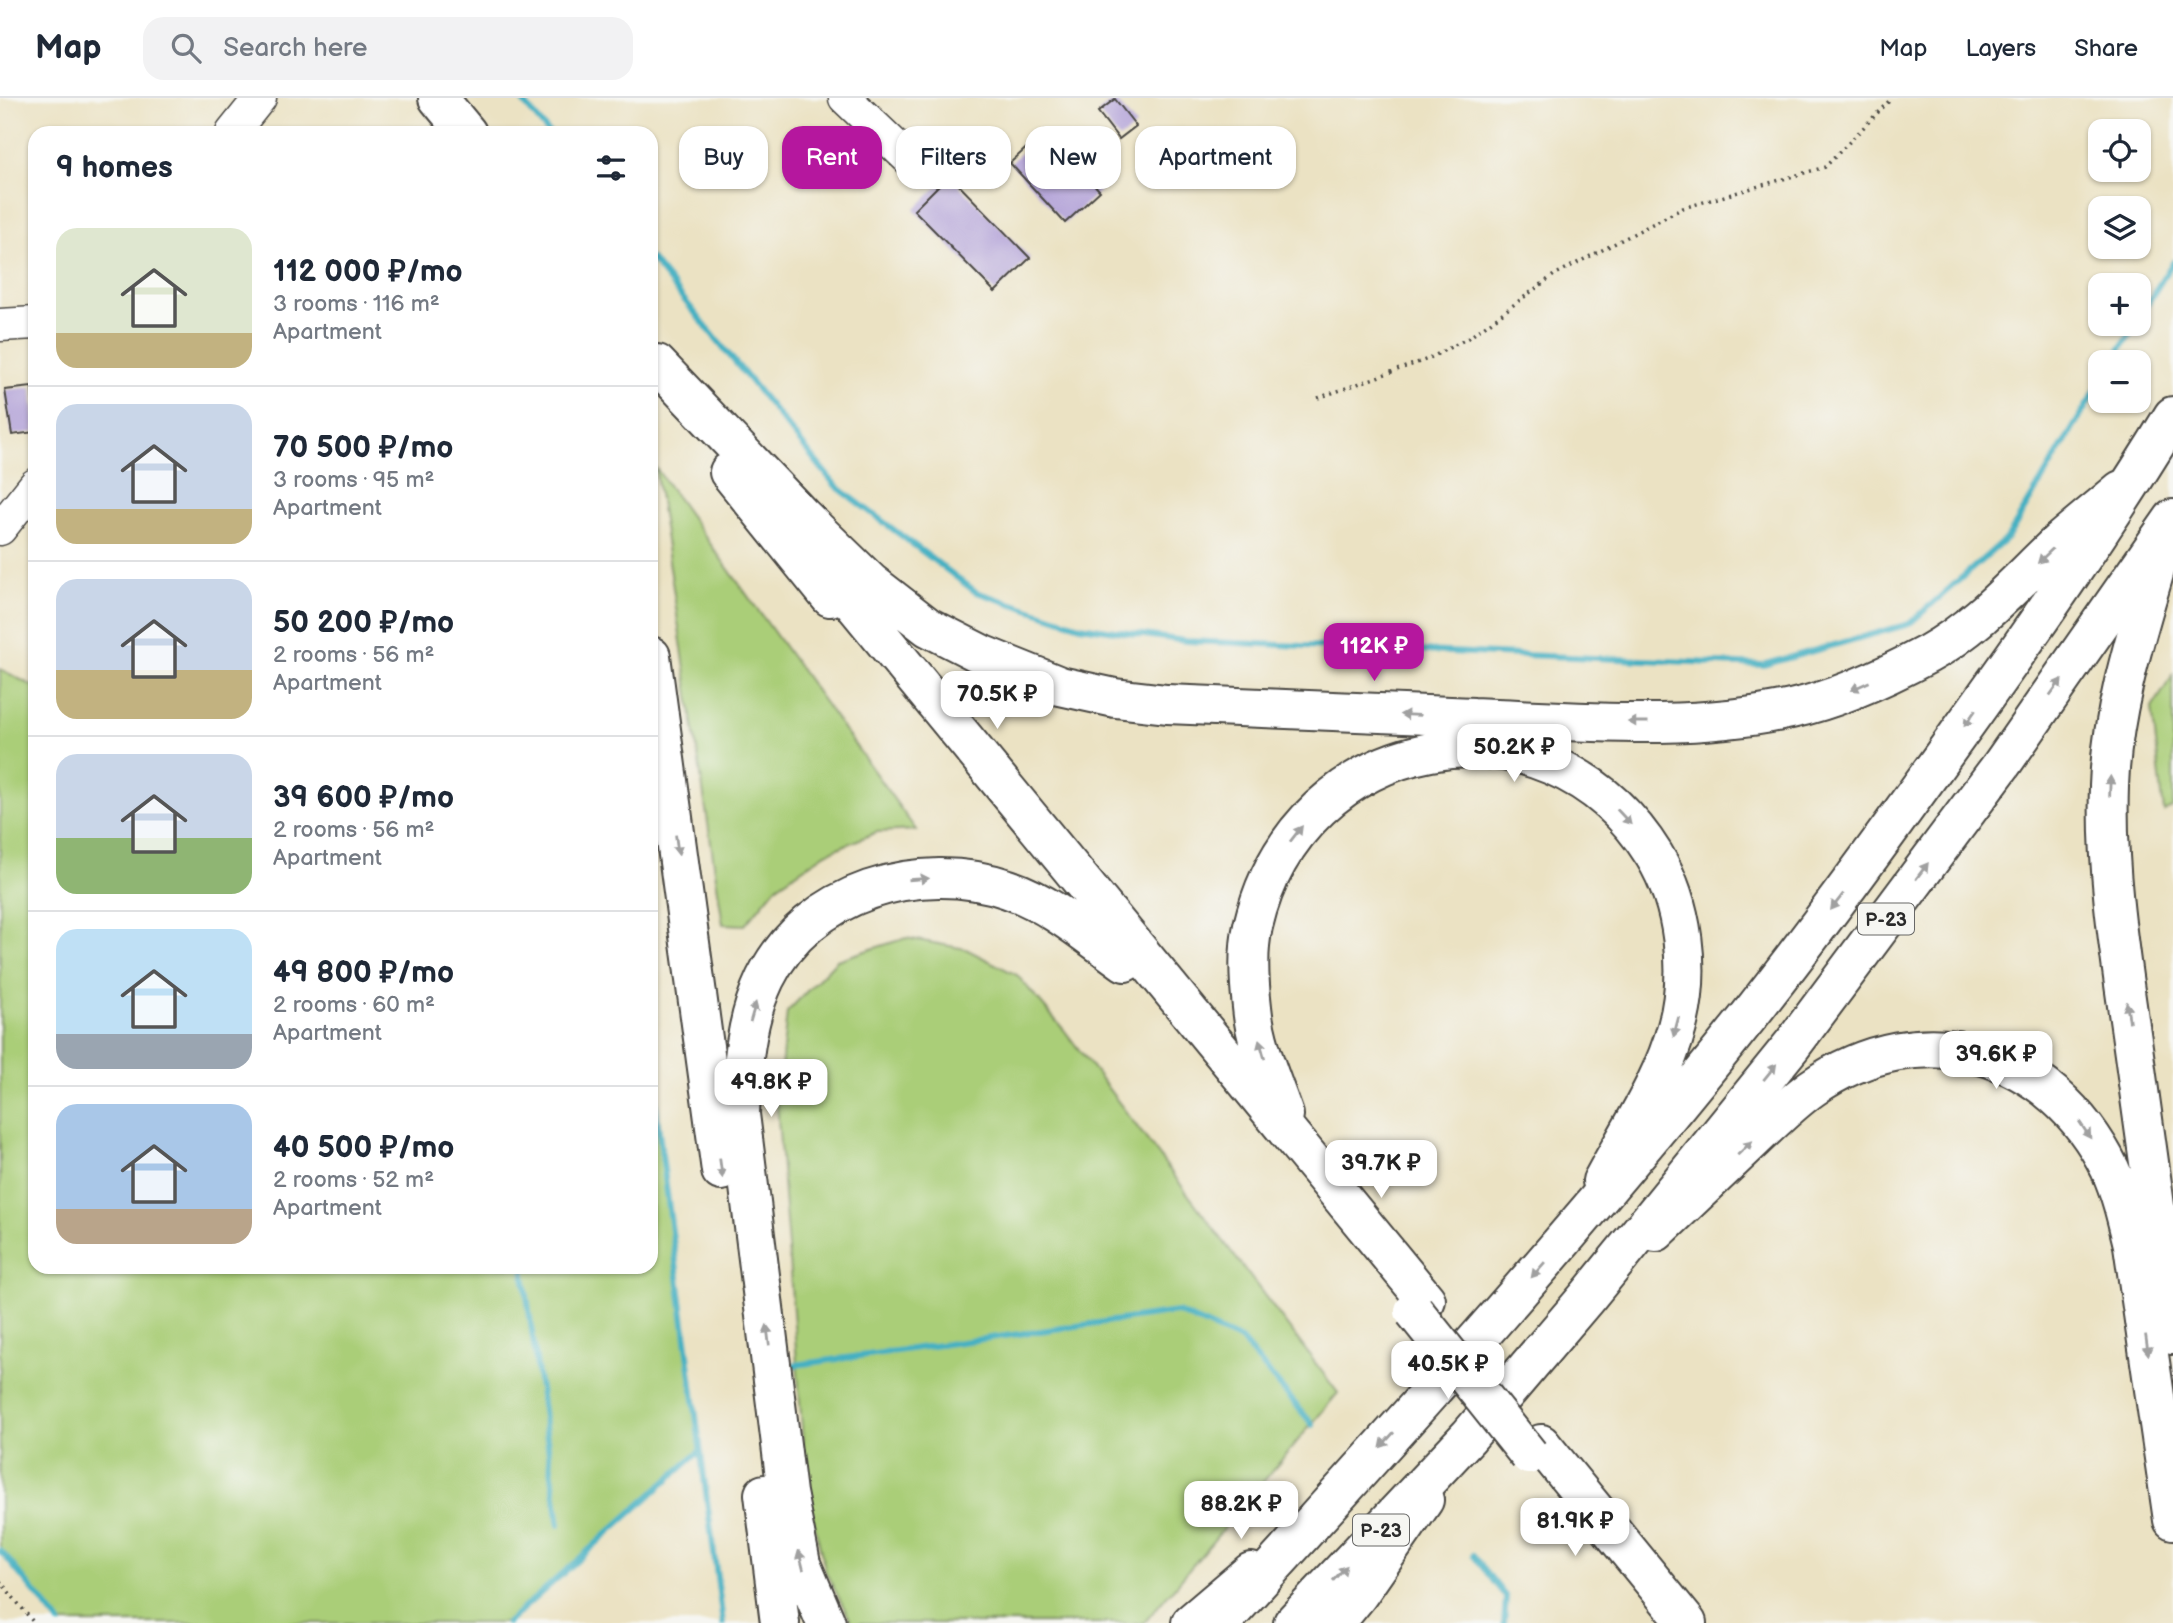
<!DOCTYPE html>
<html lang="en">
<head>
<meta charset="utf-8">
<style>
  :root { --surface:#fff; --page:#f2f2f3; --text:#1f2937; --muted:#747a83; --line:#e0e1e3; --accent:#b5179e }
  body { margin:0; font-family:"Balsamiq Sans",sans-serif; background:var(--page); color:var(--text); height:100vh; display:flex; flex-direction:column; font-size:26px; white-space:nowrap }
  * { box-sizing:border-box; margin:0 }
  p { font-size:23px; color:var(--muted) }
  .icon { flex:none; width:38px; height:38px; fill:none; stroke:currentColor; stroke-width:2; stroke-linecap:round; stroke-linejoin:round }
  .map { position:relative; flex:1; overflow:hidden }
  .side { position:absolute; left:28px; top:28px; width:630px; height:1148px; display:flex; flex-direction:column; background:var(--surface); border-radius:21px; box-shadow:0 2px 5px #0004 }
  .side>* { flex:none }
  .guide { position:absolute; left:679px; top:28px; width:665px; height:63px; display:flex; gap:14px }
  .buttons { position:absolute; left:2088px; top:21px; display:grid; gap:14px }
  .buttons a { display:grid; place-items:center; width:63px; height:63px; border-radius:14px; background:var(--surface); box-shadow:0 2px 5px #0004; font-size:35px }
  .price { position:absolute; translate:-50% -60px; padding:0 16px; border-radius:14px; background:#fff; color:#222; font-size:23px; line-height:46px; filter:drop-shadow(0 2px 4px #0008) }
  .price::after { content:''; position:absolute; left:50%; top:42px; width:21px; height:16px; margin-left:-10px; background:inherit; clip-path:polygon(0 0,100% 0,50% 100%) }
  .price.selected { background:var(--accent); color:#fff }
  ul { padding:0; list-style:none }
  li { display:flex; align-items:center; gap:21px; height:175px; padding:0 28px }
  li+li { border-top:2px solid var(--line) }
  li span { display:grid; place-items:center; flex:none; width:196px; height:140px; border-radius:21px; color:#555 }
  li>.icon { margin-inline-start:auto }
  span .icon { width:84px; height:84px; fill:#fffc; stroke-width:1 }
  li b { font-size:30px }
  h2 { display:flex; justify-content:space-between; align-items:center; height:84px; padding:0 28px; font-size:30px }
  .pill { padding:0 24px; border-radius:21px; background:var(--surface); box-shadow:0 2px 5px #0004; font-size:24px; line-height:63px }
  .pill.selected { background:var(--accent); color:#fff }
  header { display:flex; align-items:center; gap:42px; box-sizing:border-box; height:98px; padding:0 35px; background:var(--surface); border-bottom:2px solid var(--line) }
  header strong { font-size:33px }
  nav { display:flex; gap:38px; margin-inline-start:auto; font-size:24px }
  .search { width:490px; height:63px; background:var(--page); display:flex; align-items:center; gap:18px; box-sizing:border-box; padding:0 24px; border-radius:21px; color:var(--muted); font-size:26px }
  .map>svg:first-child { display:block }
  .green { fill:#aace78; stroke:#6a7c52; stroke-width:2 }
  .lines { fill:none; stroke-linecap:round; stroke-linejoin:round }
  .stream { stroke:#44b0c2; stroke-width:6 }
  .building { fill:#ad9bd6 }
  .minor-casing { stroke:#484642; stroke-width:35 }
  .major-casing { stroke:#484642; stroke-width:42 }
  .highway-casing { stroke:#484642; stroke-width:42 }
  .path { stroke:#484642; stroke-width:3.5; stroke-dasharray:2 5; stroke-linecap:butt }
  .minor { stroke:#fff; stroke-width:32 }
  .major { stroke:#fff; stroke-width:38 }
  .highway { stroke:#fff; stroke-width:38 }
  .major-bridge-casing { stroke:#484642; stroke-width:42; stroke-linecap:butt }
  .major-bridge { stroke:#fff; stroke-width:38 }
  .oneway { fill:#a0a0a0 }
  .labels { text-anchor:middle; stroke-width:5; stroke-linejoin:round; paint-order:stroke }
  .shield { fill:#f6f6f2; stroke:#686867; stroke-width:2 }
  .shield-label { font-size:19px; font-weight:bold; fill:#2b2b2b }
</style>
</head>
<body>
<header>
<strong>Map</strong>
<div class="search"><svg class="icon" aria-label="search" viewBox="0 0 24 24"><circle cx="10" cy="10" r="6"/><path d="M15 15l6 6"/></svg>Search here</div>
<nav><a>Map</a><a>Layers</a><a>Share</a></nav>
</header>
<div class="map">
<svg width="2173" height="1525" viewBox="0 0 2173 1525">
  <rect width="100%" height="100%" fill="#f6f6f2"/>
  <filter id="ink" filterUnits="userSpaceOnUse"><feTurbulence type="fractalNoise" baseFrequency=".0143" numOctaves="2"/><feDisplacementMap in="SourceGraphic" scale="14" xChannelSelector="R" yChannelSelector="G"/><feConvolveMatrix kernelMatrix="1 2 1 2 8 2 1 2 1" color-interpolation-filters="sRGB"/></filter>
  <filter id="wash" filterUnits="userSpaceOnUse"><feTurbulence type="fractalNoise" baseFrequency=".00686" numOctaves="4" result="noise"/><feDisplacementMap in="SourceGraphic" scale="28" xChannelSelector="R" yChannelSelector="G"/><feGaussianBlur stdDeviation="1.57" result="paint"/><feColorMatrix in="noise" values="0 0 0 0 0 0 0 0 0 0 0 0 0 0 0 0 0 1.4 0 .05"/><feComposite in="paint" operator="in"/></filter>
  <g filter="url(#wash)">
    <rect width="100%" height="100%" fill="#ebe2c3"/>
    <path class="green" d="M655 369 916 732 877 734 826 755 777 788 745 827 723 826Z
      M0 571 35 589V1169H651V972L700 1353 507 1525H60L0 1452Z
      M2173 577V709L2164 714 2152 610Z
      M906 840 966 851 1017 877 1064 932 1338 1295 1144 1525H852L826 1475 807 1394 777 1007 787 914 837 862Z"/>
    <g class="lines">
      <path class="stream" d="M520 0 549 35
        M651 161 836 388 976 494 1080 528 1186 543 1763 567 1909 526 2008 439 2100 285
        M2138 221 2173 164
        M2113 264 2136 226
        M651 972 723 1525
        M523 1169 559 1427
        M788 1268 1177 1214 1241 1242 1313 1327
        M0 1452 60 1525
        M1473 1457 1506 1499 1504 1525
        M507 1525 700 1353"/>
    </g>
    <g id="blocks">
      <path class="building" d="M1115 1 1136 28 1119 41 1098 14Z
        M1045 33 1100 93 1065 125 1010 65Z
        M949 77 1030 160 995 194 914 112Z
        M32 289 35 334 12 337 5 292Z"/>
    </g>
  </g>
  <g filter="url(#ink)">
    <use href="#blocks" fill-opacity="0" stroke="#484642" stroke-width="2"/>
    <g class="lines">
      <defs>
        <path id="minor" d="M845 0 910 62
          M232 35 260 0
          M0 227 35 225
          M0 431 35 387"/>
        <path id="major" d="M438 0 467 35
          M657 266 802 418 870 484 928 529 983 557 1060 588 1115 600 1167 606C1270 611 1372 615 1474 619 1578 623 1688 634 1791 611 1838 601 1885 579 1928 556 1979 528 2018 482 2060 443 2080 426 2101 409 2121 392
          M729 374 830 499
          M2166 434C2143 517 2112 602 2109 688 2106 773 2120 858 2132 942 2146 1040 2159 1139 2173 1237
          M821 466 1426 1202
          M651 558 721 1073
          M1284 1017C1272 983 1255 945 1252 909 1249 883 1247 854 1253 828 1298 633 1546 583 1654 757 1684 806 1692 874 1677 929 1663 983 1628 1034 1602 1083
          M1656 1134C1688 1104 1720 1073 1752 1043 1771 1025 1791 1005 1812 990 1922 913 2052 952 2110 1071 2121 1095 2127 1122 2133 1147L2173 1422
          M1541 1346 1687 1525
          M764 1396 780 1525
          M826 1525 801 1466 787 1395 740 1016C742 969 745 923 765 881 808 793 920 761 1008 791 1052 806 1088 838 1125 864
          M1191 1525 1251 1474
          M1335 1525 1358 1497 1424 1402"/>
        <path id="highway" d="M1221 1525C1402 1328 1582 1128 1749 918 1819 829 1886 737 1952 645 2029 538 2105 430 2173 318
          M1293 1525 1469 1338 1588 1198 1793 946 2002 666 2173 421"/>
      </defs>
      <use href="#minor" class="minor-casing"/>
      <use href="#major" class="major-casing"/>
      <use href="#highway" class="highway-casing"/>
      <path class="path" d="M1318 300 1428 261 1470 239 1554 177 1683 110 1825 69 1892 0
        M0 1483 34 1525"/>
      <use href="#minor" class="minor"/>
      <use href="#major" class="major"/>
      <use href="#highway" class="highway"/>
      <defs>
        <path id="major-bridge" d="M1414 1213 1529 1357"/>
      </defs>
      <use href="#major-bridge" class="major-bridge-casing"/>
      <use href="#major-bridge" class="major-bridge"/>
    </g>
    <defs><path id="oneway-solid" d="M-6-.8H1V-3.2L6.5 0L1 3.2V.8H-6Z" transform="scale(1.75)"/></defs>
    <g class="oneway">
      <use href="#oneway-solid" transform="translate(2045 458) rotate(136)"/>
      <use href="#oneway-solid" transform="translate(1860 588) rotate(156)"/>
      <use href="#oneway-solid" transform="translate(2056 589) rotate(-54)"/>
      <use href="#oneway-solid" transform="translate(1410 617) rotate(-178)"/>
      <use href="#oneway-solid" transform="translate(1970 620) rotate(125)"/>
      <use href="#oneway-solid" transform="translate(1638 624) rotate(180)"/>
      <use href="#oneway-solid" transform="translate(2110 688) rotate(-88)"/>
      <use href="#oneway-solid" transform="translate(1624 719) rotate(47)"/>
      <use href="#oneway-solid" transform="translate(1296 736) rotate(-52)"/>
      <use href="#oneway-solid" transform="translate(677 747) rotate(82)"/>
      <use href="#oneway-solid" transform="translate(1922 773) rotate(-53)"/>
      <use href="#oneway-solid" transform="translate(919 781) rotate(-4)"/>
      <use href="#oneway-solid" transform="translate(1837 804) rotate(128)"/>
      <use href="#oneway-solid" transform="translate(753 914) rotate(-74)"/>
      <use href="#oneway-solid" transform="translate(2128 914) rotate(-98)"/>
      <use href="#oneway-solid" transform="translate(1676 929) rotate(105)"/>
      <use href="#oneway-solid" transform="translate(1262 951) rotate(-106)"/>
      <use href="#oneway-solid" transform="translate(1770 974) rotate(-51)"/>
      <use href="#oneway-solid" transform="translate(2085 1032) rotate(56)"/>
      <use href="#oneway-solid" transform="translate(1745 1050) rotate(-43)"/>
      <use href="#oneway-solid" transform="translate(721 1070) rotate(82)"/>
      <use href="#oneway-solid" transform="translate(1538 1172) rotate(131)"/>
      <use href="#oneway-solid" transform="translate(768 1237) rotate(-97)"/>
      <use href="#oneway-solid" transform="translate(2147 1247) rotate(82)"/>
      <use href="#oneway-solid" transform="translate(1387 1342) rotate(132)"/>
      <use href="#oneway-solid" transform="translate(801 1462) rotate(-104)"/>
      <use href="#oneway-solid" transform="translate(1340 1475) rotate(-47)"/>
    </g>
  </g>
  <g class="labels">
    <g class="shield">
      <rect x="1858" y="805.5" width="56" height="31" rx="5"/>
      <rect x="1353" y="1416.5" width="56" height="31" rx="5"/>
    </g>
    <g class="shield-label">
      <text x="1886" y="828">Р-23</text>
      <text x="1381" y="1439">Р-23</text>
    </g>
  </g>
</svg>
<div class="buttons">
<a><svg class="icon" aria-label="locate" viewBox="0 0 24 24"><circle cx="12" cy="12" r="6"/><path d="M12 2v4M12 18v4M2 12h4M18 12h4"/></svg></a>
<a><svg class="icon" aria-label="layers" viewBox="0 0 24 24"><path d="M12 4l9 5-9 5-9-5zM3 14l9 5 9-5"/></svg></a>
<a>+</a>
<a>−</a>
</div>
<b class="price selected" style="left:1374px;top:585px">112K ₽</b>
<b class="price" style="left:997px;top:633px">70.5K ₽</b>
<b class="price" style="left:1514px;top:686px">50.2K ₽</b>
<b class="price" style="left:1996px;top:993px">39.6K ₽</b>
<b class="price" style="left:771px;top:1021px">49.8K ₽</b>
<b class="price" style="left:1381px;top:1102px">39.7K ₽</b>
<b class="price" style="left:1448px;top:1303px">40.5K ₽</b>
<b class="price" style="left:1241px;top:1443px">88.2K ₽</b>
<b class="price" style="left:1575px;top:1460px">81.9K ₽</b>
<div class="guide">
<a class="pill">Buy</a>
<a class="pill selected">Rent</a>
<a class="pill">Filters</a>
<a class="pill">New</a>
<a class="pill">Apartment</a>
</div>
<section class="side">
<h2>9 homes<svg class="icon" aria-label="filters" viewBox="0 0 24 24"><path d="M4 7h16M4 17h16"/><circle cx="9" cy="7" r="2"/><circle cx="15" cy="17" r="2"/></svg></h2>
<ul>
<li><span style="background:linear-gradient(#dfe7d0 75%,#c2b280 0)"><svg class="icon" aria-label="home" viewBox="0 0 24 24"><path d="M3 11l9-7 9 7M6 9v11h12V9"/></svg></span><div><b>112 000 ₽/mo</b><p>3 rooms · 116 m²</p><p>Apartment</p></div></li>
<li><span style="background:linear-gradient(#c9d6e8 75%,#c2b280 0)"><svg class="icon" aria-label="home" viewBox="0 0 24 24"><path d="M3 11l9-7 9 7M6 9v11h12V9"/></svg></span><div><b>70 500 ₽/mo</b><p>3 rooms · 95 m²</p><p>Apartment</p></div></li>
<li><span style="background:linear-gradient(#c9d6e8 65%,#c2b280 0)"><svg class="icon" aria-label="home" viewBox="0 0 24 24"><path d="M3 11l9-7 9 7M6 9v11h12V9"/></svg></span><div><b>50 200 ₽/mo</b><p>2 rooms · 56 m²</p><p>Apartment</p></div></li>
<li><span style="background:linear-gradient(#c9d6e8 60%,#8fb573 0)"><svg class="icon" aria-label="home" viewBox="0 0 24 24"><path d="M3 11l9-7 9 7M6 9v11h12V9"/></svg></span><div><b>39 600 ₽/mo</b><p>2 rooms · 56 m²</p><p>Apartment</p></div></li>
<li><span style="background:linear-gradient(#bfe0f5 75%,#9aa5b1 0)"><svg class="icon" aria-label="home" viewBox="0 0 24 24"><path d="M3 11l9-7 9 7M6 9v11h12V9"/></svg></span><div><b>49 800 ₽/mo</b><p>2 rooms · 60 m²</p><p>Apartment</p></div></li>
<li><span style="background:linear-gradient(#a9c7e8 75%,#b9a48a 0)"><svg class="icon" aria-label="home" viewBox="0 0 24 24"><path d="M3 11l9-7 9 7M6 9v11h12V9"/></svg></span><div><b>40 500 ₽/mo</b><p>2 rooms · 52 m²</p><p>Apartment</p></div></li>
</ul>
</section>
</div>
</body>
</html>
